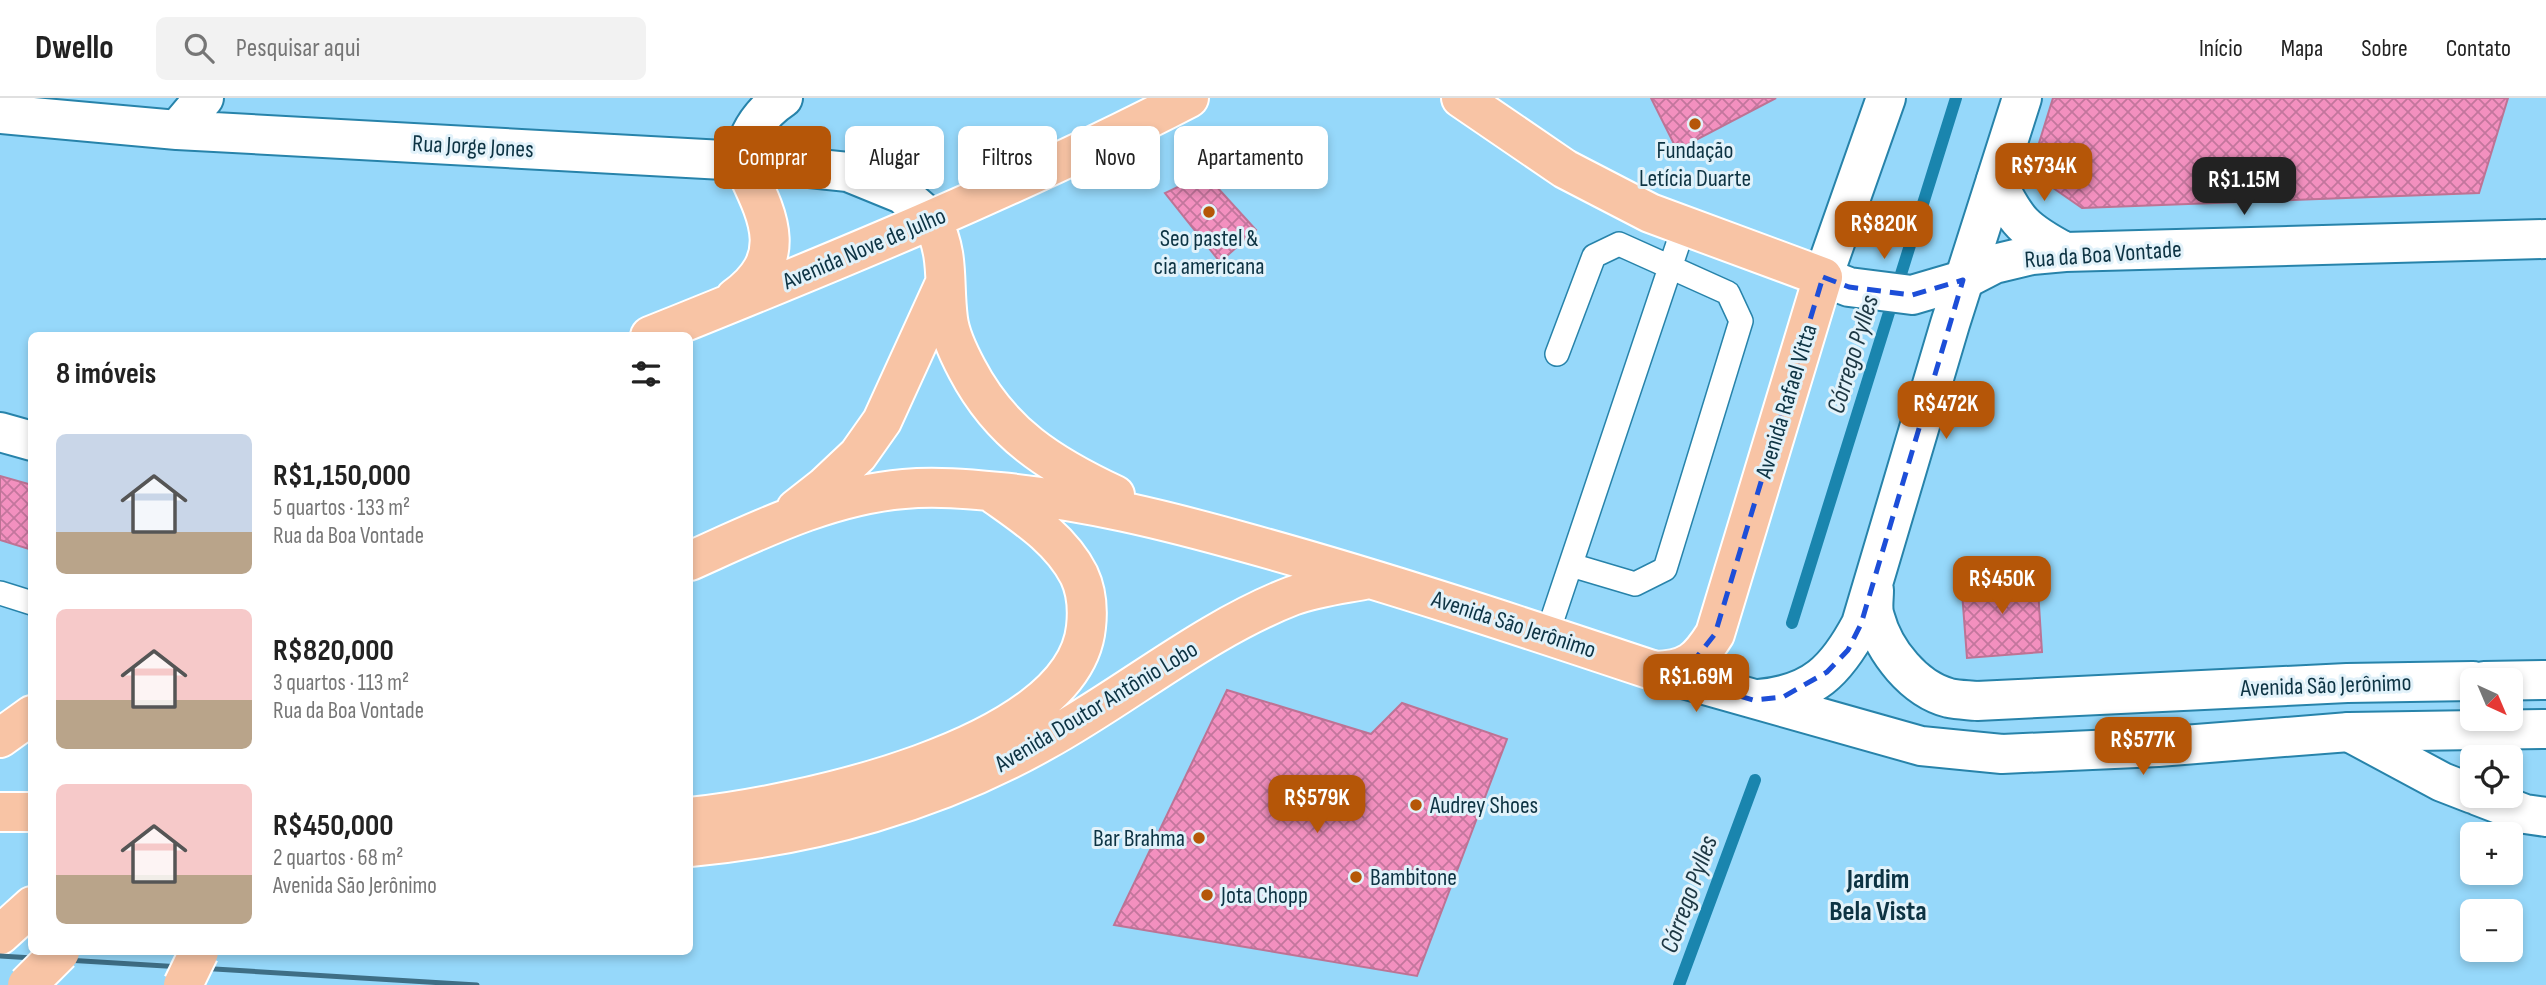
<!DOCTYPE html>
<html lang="pt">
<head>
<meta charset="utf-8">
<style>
  :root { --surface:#fff; --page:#f2f2f2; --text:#222; --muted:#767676; --line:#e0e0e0; --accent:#b55608 }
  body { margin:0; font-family:"Sofia Sans Condensed",sans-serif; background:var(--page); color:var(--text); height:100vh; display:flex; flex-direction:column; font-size:26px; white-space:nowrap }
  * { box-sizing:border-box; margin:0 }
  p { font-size:23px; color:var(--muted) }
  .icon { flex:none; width:38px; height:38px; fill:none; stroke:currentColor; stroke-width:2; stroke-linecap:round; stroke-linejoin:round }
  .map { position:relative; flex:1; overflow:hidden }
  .drawer { position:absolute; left:28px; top:234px; width:665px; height:623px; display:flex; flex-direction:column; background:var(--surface); border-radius:10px; box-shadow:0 4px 10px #0003 }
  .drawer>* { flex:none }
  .top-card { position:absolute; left:714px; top:28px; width:665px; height:63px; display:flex; gap:14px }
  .needle { width:46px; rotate:136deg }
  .fabs { position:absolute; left:2460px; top:570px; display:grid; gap:14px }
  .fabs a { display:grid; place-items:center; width:63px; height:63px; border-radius:10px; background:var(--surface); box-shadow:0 4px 10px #0003; font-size:35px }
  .price { position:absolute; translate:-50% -60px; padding:0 16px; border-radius:14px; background:var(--accent); color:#fff; font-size:23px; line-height:46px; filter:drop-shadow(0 2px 4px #0008) }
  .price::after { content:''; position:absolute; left:50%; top:42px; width:21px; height:16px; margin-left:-10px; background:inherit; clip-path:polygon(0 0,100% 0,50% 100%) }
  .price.current { background:#222; color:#fff }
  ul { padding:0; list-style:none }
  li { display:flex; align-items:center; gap:21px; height:175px; padding:0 28px }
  li span { display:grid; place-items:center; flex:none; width:196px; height:140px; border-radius:10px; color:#555 }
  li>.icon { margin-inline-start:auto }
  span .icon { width:84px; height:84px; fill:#fffc; stroke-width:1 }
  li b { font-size:30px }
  h2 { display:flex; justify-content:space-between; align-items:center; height:84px; padding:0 28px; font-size:30px }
  .chip { padding:0 24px; border-radius:10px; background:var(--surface); box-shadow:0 4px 10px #0003; font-size:24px; line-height:63px }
  .chip.current { background:var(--accent); color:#fff }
  header { display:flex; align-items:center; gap:42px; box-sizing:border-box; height:98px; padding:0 35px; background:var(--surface); border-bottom:2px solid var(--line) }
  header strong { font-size:33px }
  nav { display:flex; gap:38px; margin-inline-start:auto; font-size:24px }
  .search { width:490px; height:63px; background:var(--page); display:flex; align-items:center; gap:18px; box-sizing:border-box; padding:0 24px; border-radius:10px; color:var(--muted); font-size:26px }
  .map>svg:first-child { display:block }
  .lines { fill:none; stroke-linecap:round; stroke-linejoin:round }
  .stream { stroke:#1a85ae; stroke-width:12 }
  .building { fill:url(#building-cross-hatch); stroke:#bd7395; stroke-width:2 }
  .service-casing { stroke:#2783aa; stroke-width:26 }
  .minor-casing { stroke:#2783aa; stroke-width:42 }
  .tertiary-casing { stroke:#2783aa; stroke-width:42 }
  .secondary-casing { stroke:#2783aa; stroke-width:42 }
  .primary-casing { stroke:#fff; stroke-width:42 }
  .service { stroke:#fff; stroke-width:23 }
  .minor { stroke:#fff; stroke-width:38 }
  .tertiary { stroke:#fff; stroke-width:38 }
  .secondary { stroke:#fff; stroke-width:38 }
  .primary { stroke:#f8c4a5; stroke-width:38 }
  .rail { stroke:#3e6e85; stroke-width:5 }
  .primary-bridge-casing { stroke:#fff; stroke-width:42; stroke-linecap:butt }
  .primary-bridge { stroke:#f8c4a5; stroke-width:38 }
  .marked { fill:none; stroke:#1d4ed8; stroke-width:5; stroke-dasharray:14 9; stroke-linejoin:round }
  .poi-dot { fill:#b55608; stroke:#e2f2fa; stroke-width:2.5 }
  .labels { text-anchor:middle; stroke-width:6; stroke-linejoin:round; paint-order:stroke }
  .street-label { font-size:24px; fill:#0d3343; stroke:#e2f2fa }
  .poi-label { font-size:24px; fill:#0d3343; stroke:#e2f2fa; text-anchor:start }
  .water-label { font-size:26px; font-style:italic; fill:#1d3743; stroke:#e2f2fa }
  .quarter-label { font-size:28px; font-weight:bold; fill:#0d3343; stroke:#e2f2fa }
</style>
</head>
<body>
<header>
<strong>Dwello</strong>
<div class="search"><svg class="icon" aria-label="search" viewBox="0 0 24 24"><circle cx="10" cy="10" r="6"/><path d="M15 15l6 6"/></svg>Pesquisar aqui</div>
<nav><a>Início</a><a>Mapa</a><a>Sobre</a><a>Contato</a></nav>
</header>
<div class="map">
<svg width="2546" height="887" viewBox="0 0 2546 887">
  <defs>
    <pattern id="building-cross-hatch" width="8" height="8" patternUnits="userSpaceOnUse" patternTransform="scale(1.75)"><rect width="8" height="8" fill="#f390bf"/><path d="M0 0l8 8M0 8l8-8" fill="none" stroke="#c3769d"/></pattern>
  </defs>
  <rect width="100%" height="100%" fill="#96d8fa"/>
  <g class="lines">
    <path class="stream" d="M1792 525 1956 0
      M1679 887 1755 682"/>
  </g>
  <path class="building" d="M1651 0H1776L1677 52Z
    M2053 0H2508L2479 95 2082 110 2030 74Z
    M1205 76 1256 132 1220 164 1165 95Z
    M0 378 32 387V452L0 442Z
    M2037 476 2042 554 1967 560 1961 481Z
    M1227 592 1371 636 1402 605 1507 641 1417 878 1114 827Z"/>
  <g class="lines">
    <defs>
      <path id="service" d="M1557 256 1594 158 1619 146 1728 195 1741 223 1665 471 1635 486 1571 467
        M0 495 32 505
        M1547 537 1684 128"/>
      <path id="minor" d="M0 16 177 32 742 63 848 74 902 96 932 122
        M177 32 204 0
        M742 63C747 36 759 16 783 0
        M1823 179 1886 0
        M0 334 32 343"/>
      <path id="tertiary" d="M1996 82C2016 124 2024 132 2065 154
        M1823 179 1849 189 1912 197 1963 182 1994 166 2032 157 2065 154 2546 141
        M2349 634 2442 684 2473 696
        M2478 698 2525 716 2546 719"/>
      <path id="secondary" d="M1874 492C1874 501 1872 511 1875 519 1884 553 1914 591 1949 600 1958 602 1968 602 1977 603L2347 585 2473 583
        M1655 573 1921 648 2002 656 2158 649 2349 634 2546 631
        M2484 583 2546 582
        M1759 601C1813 596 1836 573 1861 526L1950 226 2022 0"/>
      <path id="primary" d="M932 122C950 159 943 182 948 221 950 238 959 256 967 271 1001 336 1051 367 1115 397
        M735 200C793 158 766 115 742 63
        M650 238C832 165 1015 90 1189 0
        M796 411 824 389 858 357 882 323 945 185
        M690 463C757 433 829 397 904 391 935 388 968 391 999 394 1084 402 1165 422 1247 445 1385 483 1520 528 1655 573 1688 572 1698 563 1715 536L1823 179 1650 115 1565 71 1461 0
        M0 640 32 617
        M0 714H32
        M690 719C788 709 1074 652 1086 529 1088 511 1087 494 1079 477 1060 440 1023 417 991 394
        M690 749C812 738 936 704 1044 643 1126 598 1204 532 1292 498 1316 489 1344 486 1369 481
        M0 837 32 808"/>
    </defs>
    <use href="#service" class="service-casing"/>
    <use href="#minor" class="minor-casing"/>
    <use href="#tertiary" class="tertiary-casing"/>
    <use href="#secondary" class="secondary-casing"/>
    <use href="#primary" class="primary-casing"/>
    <use href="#service" class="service"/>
    <use href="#minor" class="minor"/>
    <use href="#tertiary" class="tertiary"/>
    <use href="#secondary" class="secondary"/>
    <use href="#primary" class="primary"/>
    <path class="rail" d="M0 858 477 887"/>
    <defs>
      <path id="primary-bridge" d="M27 887 60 854
        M183 887 199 854"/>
    </defs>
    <use href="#primary-bridge" class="primary-bridge-casing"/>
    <use href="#primary-bridge" class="primary-bridge"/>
  </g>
  <path class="marked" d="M1823 179 1849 189 1912 197 1963 182 1861 526 1848 552 1827 574 1783 599 1753 602 1655 573 1692 565 1715 536Z"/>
  <g class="poi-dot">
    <circle cx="1695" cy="26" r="7"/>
    <circle cx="1209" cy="114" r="7"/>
    <circle cx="1416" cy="707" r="7"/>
    <circle cx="1199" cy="740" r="7"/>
    <circle cx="1356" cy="779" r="7"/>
    <circle cx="1207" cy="797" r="7"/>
  </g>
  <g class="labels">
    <g class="street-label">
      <text transform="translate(473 48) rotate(3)" y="8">Rua Jorge Jones</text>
      <text transform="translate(864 150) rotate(-23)" y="8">Avenida Nove de Julho</text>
      <text transform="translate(2103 156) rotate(-4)" y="8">Rua da Boa Vontade</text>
      <text transform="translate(1786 303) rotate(-73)" y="8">Avenida Rafael Vitta</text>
      <text transform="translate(1514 526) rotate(18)" y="8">Avenida São Jerônimo</text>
      <text transform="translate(2326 587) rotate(-2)" y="8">Avenida São Jerônimo</text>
      <text transform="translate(1096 608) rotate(-31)" y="8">Avenida Doutor Antônio Lobo</text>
    </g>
    <g class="poi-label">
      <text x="1695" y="60" text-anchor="middle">Fundação<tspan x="1695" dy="28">Letícia Duarte</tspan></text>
      <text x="1209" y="148" text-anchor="middle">Seo pastel &amp;<tspan x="1209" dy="28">cia americana</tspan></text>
      <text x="1430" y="715">Audrey Shoes</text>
      <text x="1185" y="748" text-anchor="end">Bar Brahma</text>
      <text x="1370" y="787">Bambitone</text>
      <text x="1221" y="805">Jota Chopp</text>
    </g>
    <g class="water-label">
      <text transform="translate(1852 256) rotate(-73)" y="9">Córrego Pylles</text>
      <text transform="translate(1688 796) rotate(-70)" y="9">Córrego Pylles</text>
    </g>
    <g class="quarter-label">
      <text x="1878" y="790">Jardim<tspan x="1878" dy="32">Bela Vista</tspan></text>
    </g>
  </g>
</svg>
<div class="fabs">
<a><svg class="needle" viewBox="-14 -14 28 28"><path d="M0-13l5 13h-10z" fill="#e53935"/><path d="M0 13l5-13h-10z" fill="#767676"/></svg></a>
<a><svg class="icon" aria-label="locate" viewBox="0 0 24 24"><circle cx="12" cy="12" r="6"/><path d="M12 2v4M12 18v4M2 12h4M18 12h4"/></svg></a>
<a>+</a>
<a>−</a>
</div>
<b class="price" style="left:2044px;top:105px">R$734K</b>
<b class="price current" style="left:2244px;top:119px">R$1.15M</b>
<b class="price" style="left:1884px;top:163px">R$820K</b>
<b class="price" style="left:1946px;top:343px">R$472K</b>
<b class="price" style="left:2002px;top:518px">R$450K</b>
<b class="price" style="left:1696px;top:616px">R$1.69M</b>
<b class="price" style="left:2143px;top:679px">R$577K</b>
<b class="price" style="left:1317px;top:737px">R$579K</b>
<div class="top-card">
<a class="chip current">Comprar</a>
<a class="chip">Alugar</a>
<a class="chip">Filtros</a>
<a class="chip">Novo</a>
<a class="chip">Apartamento</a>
</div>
<section class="drawer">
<h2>8 imóveis<svg class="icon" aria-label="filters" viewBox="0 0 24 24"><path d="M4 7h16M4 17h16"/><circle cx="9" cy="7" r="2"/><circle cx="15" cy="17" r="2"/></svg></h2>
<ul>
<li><span style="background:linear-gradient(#c9d6e8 70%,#b9a48a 0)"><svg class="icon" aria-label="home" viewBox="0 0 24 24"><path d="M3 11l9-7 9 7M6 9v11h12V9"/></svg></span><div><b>R$1,150,000</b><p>5 quartos · 133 m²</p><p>Rua da Boa Vontade</p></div></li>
<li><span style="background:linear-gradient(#f6c9c9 65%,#b9a48a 0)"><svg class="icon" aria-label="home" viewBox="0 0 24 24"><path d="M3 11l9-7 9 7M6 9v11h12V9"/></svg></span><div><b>R$820,000</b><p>3 quartos · 113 m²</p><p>Rua da Boa Vontade</p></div></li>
<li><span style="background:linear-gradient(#f6c9c9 65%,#b9a48a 0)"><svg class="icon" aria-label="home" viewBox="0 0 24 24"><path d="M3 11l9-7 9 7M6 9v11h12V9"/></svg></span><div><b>R$450,000</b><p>2 quartos · 68 m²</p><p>Avenida São Jerônimo</p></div></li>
</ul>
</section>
</div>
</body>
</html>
